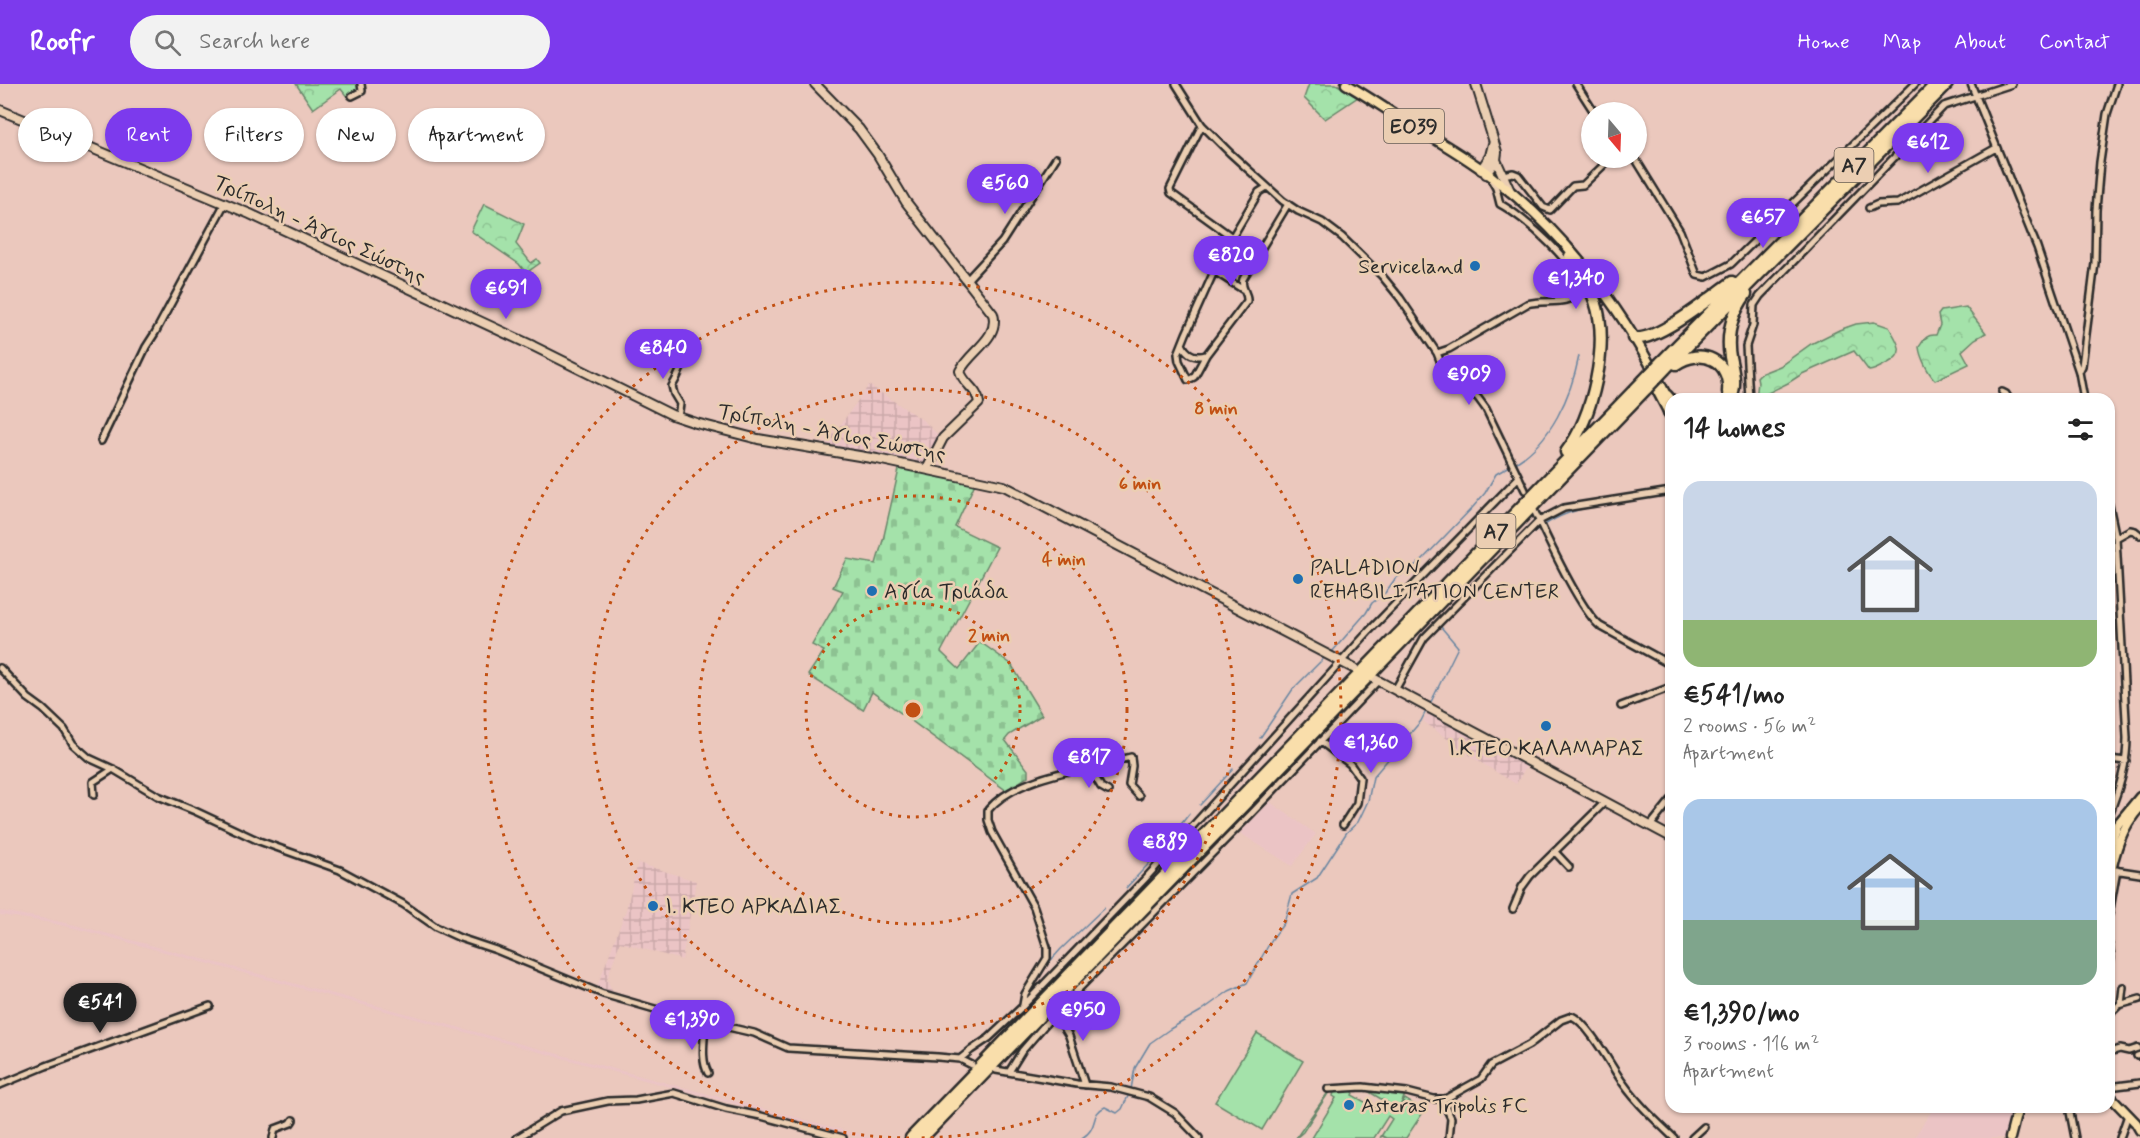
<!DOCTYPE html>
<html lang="en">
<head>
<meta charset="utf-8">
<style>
  :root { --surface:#fff; --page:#f2f2f2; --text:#222; --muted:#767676; --accent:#7c3aed }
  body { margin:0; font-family:Mynerve,sans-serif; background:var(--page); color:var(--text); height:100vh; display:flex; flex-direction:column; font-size:22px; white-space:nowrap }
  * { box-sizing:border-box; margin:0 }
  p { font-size:20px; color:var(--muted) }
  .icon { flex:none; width:33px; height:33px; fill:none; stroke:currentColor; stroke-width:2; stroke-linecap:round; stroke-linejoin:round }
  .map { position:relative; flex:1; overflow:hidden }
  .side { position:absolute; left:1665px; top:309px; width:450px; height:720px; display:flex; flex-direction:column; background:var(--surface); border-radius:18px; box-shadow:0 2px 4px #0004 }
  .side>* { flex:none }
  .hud { position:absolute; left:18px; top:24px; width:570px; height:54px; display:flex; gap:12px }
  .needle { width:39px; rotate:161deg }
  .controls { position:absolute; left:1581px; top:18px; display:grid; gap:12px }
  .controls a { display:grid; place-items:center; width:66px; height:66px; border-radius:50%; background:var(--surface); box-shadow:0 2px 4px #0004; font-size:30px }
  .price { position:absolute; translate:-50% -51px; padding:0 14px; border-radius:21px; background:var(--accent); color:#fff; font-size:20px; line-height:39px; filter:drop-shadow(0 2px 3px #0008) }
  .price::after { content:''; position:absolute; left:50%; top:36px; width:18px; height:14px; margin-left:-9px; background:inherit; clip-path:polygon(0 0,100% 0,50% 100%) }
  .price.active { background:#222; color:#fff }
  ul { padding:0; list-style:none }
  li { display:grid; align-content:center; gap:12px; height:318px; padding:0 18px }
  li span { display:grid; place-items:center; height:186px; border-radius:18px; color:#555 }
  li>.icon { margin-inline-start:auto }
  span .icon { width:108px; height:108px; fill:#fffc; stroke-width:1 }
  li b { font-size:26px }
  h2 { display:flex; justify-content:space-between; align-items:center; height:72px; padding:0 18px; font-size:26px }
  .tag { padding:0 21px; border-radius:27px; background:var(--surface); box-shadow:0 2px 4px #0004; font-size:21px; line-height:54px }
  .tag.active { background:var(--accent); color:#fff }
  header { display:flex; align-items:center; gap:36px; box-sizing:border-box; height:84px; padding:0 30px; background:var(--accent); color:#fff }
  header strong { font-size:28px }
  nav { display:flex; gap:33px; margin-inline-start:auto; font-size:21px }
  .search { width:420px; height:54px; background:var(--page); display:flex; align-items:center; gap:15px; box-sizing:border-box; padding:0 21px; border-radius:33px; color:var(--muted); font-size:22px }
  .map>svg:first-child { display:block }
  .built { fill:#ebc4c5 }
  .industrial { fill:url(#industrial-grid) }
  .forest { fill:url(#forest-crowns); stroke:#68866a; stroke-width:1.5 }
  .cemetery { fill:url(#cemetery-stones); stroke:#68866a; stroke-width:1.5 }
  .park { fill:#a4e2aa; stroke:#68866a; stroke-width:1.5; fill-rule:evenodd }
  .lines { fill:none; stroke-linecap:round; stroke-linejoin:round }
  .stream { stroke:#6a86a1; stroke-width:1.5 }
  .street-casing { stroke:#2b2b2b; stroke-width:10 }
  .secondary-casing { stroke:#2b2b2b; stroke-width:12 }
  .primary-casing { stroke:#2b2b2b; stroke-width:13 }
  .highway-casing { stroke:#2b2b2b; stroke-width:15 }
  .street { stroke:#ebceb2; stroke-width:5 }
  .secondary { stroke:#ebceb2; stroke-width:8 }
  .primary { stroke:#f9deab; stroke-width:8 }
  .highway { stroke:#f9deab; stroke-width:10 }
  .highway-bridge-casing { stroke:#2b2b2b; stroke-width:15; stroke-linecap:butt }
  .highway-bridge { stroke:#f9deab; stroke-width:10 }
  .ring { fill:none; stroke:#c25012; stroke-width:3; stroke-dasharray:3 6 }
  .poi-dot { fill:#1f6fb2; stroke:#ebceb2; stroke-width:2 }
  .labels { text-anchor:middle; stroke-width:5; stroke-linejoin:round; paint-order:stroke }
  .shield { fill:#ebceb2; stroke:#655c54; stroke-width:1.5 }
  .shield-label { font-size:20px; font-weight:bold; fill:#2b2b2b }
  .street-label { font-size:21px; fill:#2b2b2b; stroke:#ebceb2 }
  .poi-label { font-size:21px; fill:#2b2b2b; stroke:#ebceb2; text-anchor:start }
  .centre { fill:#c25012; stroke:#ebceb2; stroke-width:3 }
  .ring-label { font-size:18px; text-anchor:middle; font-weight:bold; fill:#c25012; stroke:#ebceb2; stroke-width:5; stroke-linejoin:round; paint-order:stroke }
</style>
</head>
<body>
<header>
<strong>Roofr</strong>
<div class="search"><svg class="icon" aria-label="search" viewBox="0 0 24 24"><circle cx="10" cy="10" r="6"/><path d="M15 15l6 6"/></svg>Search here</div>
<nav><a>Home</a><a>Map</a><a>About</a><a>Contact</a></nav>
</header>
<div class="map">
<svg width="2140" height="1054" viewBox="0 0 2140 1054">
  <defs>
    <pattern id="industrial-grid" width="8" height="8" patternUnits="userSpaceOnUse" patternTransform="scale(1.5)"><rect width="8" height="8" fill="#ebc4c5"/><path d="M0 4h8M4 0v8" fill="none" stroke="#caa9a9"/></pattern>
    <pattern id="forest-crowns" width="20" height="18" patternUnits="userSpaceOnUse" patternTransform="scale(1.5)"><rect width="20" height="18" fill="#a4e2aa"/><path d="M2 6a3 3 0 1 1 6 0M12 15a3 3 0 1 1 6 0" fill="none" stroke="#8dc292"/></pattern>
    <pattern id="cemetery-stones" width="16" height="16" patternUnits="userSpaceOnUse" patternTransform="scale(1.5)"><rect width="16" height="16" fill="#a4e2aa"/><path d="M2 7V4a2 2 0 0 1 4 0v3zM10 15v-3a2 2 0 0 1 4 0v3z" fill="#8dc292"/></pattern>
  </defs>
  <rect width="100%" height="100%" fill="#ebc8bd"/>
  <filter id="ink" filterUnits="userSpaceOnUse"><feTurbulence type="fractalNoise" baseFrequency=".0167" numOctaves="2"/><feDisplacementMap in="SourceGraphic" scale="12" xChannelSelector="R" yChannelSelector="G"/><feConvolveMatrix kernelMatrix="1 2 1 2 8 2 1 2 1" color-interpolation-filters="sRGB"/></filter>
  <g filter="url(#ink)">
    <path class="built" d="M1270 718 1316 750 1292 782 1240 749Z
      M0 827 47 835 79 842 873 1054H862L78 845 46 838 0 831Z
      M1934 1023H2014L2006 1054H1914Z"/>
    <path class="industrial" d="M869 301 924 337 939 352 925 380 826 361Z
      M1429 627 1527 681 1516 700 1475 675 1423 637Z
      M638 779 696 797 682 876 620 858 607 895 613 909 597 903 626 826Z"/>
    <path class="forest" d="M296 0H358L361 4 348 14 341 5 313 25Z
      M1309 0H1336L1358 13 1325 35 1304 14Z
      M484 120 524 140 516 160 531 179 537 175 540 179 526 189 519 180 471 147Z
      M1966 223 1986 249 1975 255 1962 267 1969 280 1935 296C1928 289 1920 273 1919 263 1924 256 1926 250 1936 251L1940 241 1938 231 1941 227Z
      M1874 238 1889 243C1898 259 1907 269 1888 279 1881 282 1877 286 1869 287L1854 267 1802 290 1788 299 1756 315 1758 298 1757 293 1760 290 1780 282 1811 260 1839 246 1856 240Z"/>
    <path class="cemetery" d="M900 381 977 395 955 443 997 463 941 568 959 585 980 558 1011 580 1042 631 1009 651 1005 656 1028 686V692L1007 707 872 608 863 626 808 591 824 567 812 561 843 507 833 503 847 475 876 480 883 456Z"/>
    <path class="park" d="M1257 949 1303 977 1262 1046 1215 1018Z
      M1366 1005 1405 1011 1399 1024 1405 1015 1424 1027 1406 1054H1386L1382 1052 1380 1054 1392 1035 1388 1032 1374 1054H1312L1336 1014 1333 1012 1334 1008H1329L1303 1048 1296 1054 1329 1007ZM1366 1006 1388 1019 1383 1028 1352 1011 1354 1007Z"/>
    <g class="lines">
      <path class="stream" d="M1514 380C1551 358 1571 312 1579 272
        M1458 523 1534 448C1560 429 1577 425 1608 420
        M1331 569 1366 529 1372 519 1385 509 1395 495 1421 477 1473 423 1485 409 1496 390 1510 382
        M1430 620 1458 563 1441 543 1444 537
        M1260 654 1293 605 1325 573
        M1200 721 1233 685
        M1126 804 1158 770 1189 730
        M1043 885 1061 865 1104 824
        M1131 1005 1135 984 1150 959 1170 945 1201 927 1229 907 1247 899 1272 855 1284 839 1292 810 1317 794 1347 748 1358 738 1368 717 1373 693 1421 637 1426 627
        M1082 1054C1100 1043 1089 1030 1105 1023L1117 1029 1122 1025 1129 1010"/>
      <defs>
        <path id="street" d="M1176 0 1202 41 1230 69 1283 117 1298 127 1322 138 1342 153 1382 192 1400 214 1437 269 1441 279 1478 314 1486 325 1525 406
          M1576 0 1594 28
          M1971 0 2037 163 2079 288 2084 315
          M352 12 362 7 361 0
          M1202 41 1170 105 1171 109 1232 153
          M1635 74 1680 147 1697 191 1706 193 1731 180 1915 0
          M1503 91 1513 89 1518 91 1543 123 1550 126 1573 102 1583 101 1611 74
          M1267 103 1259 108 1221 172 1186 250 1178 270 1179 277 1188 296 1194 293 1206 271 1247 217C1248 208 1240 204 1243 195L1288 120
          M1869 124 1878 120 1898 119 1996 64
          M1214 187 1242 205
          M966 197 1002 158 1056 74
          M1182 260C1187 271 1195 274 1206 271
          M1437 269 1449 265 1527 220C1544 215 1567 222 1578 209 1584 183 1521 131 1500 120L1496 104 1492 97
          M2079 288 2082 282 2095 179 2096 126 2100 78 2107 30 2117 0
          M2002 308 2006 310 2009 315
          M1749 315 1746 262 1753 241 1754 221 1760 212 1944 22 2012 0
          M678 333 680 320 674 310 672 302C679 292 681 280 689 271
          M101 357 146 263 155 249 225 119
          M2109 421 2116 454 2127 654C2127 682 2119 705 2109 731
          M1534 426C1546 452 1580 526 1600 542L1671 581
          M2116 454 2130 446 2135 447 2140 451
          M0 584 28 614 43 625 64 645 73 660 89 674 113 685 158 712 195 727 259 757 340 786 403 820 436 843 460 854 496 866 603 910 672 930 754 949 788 964 938 973 960 975 972 981
          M1395 606 1424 554 1539 437 1564 424 1671 407
          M1621 622 1671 603
          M1320 657 1350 680 1360 694 1357 719 1343 741
          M2109 675 2126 677
          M1089 683 1101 703 1108 707
          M94 711 93 698 113 685
          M1650 742 1671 716
          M1555 768 1569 783
          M2114 786 2140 790
          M1513 825 1522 803 1530 792 1605 718
          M2109 830 2117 786
          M2109 861 2111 874 2109 883
          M2121 920 2123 903
          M1023 921 1025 910 1047 874V863L1034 823 992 748 988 736V726C1017 691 1089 684 1131 673L1132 682 1129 701 1139 712
          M2109 927 2114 926 2119 921 2140 915
          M1055 929 1069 952 1085 1001
          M705 938C705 953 700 975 708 989
          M2109 968 2120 965 2129 967 2138 964
          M2137 972 2140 971
          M960 975 971 966 989 954 1022 923 1144 796 1369 547 1519 393
          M996 986 1077 1000 1111 1003 1149 1013 1175 1029 1199 1054
          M1009 988 1022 967 1055 929 1251 730 1378 597
          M0 1001 46 982 210 922
          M2109 1003 2140 999
          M1328 1005 1363 1003 1407 1008 1434 1015H1445L1481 995 1491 981 1529 961 1561 936 1572 932C1589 940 1611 982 1623 999 1637 1019 1656 1037 1674 1054
          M1442 1015 1451 1034 1449 1054
          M2069 1023 2075 1054
          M273 1054 275 1045 291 1039 293 1036
          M517 1054 561 1027 608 1017 636 1016 674 1009 726 1025 761 1032 843 1054
          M1692 1054 1704 1043
          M2120 1054 2128 1031"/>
        <path id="secondary" d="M815 0 859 45 878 71 906 118 993 230C1000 254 969 268 960 287 963 300 978 305 979 319L943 354 927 385
          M1476 0 1497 68 1496 76 1486 90
          M0 26 250 130 533 262 672 331 696 339 758 355 877 375 1004 402 1355 585
          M1496 76 1510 107
          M1481 86 1490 72 1493 60
          M1371 593 1671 753"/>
        <path id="primary" d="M1346 0C1369 13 1390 28 1412 41 1441 59 1470 75 1496 96 1570 153 1628 233 1669 317
          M1651 295 1671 333
          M2109 762 2117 741 2140 713
          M2109 795C2115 767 2121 744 2140 723
          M2109 1011 2136 1039 2140 1046
          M2010 1054 2018 1023"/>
        <path id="highway" d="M1633 254C1656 259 1713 212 1732 198
          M1661 278 1936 0
          M1676 280C1701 263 1731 276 1728 308
          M1665 285 1947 0
          M1667 312 1671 317
          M1731 315C1737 300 1733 288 1730 273 1726 250 1733 228 1746 210
          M1669 328 1671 330
          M1566 368C1593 333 1610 260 1595 217 1590 201 1579 187 1570 172
          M911 1054 1643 297
          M922 1054 1647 304"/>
      </defs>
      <use href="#street" class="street-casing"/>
      <use href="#secondary" class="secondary-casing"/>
      <use href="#primary" class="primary-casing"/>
      <use href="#highway" class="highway-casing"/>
      <use href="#street" class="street"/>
      <use href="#secondary" class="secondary"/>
      <use href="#primary" class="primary"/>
      <use href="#highway" class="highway"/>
      <defs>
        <path id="highway-bridge" d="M1643 297 1661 278
          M1647 304 1665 285"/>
      </defs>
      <use href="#highway-bridge" class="highway-bridge-casing"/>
      <use href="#highway-bridge" class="highway-bridge"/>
    </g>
  </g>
  <g class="ring">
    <circle cx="913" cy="626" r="107"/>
    <circle cx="913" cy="626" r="214"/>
    <circle cx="913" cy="626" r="321"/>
    <path d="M909 1054A428 428 0 1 1 917 1054"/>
  </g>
  <g class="poi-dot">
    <circle cx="1475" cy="182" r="6"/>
    <circle cx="1298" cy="495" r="6"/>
    <circle cx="872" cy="507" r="6"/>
    <circle cx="1546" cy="642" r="6"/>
    <circle cx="653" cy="822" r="6"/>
    <circle cx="1349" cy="1021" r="6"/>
  </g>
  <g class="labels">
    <g class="shield">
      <rect x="1384" y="25" width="60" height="34" rx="4.5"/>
      <rect x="1834.5" y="64" width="39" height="34" rx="4.5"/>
      <rect x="1476.5" y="430" width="39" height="34" rx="4.5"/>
    </g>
    <g class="shield-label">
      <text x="1414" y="49">ΕΟ39</text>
      <text x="1854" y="88">Α7</text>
      <text x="1496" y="454">Α7</text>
    </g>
    <g class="street-label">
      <text transform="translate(320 145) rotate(25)" y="7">Τρίπολη - Άγιος Σώστης</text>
      <text transform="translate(832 348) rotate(11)" y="7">Τρίπολη - Άγιος Σώστης</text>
    </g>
    <g class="poi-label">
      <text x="1463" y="189" text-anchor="end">Serviceland</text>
      <text x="1310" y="490">PALLADION<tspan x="1310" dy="24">REHABILITATION CENTER</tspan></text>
      <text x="884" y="514">Αγία Τριάδα</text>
      <text x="1546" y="671" text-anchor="middle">Ι.ΚΤΕΟ ΚΑΛΑΜΑΡΑΣ</text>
      <text x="665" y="829">Ι. ΚΤΕΟ ΑΡΚΑΔΙΑΣ</text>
      <text x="1361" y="1028">Asteras Tripolis FC</text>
    </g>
  </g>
  <circle cx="913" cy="626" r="9" class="centre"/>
  <g class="ring-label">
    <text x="1216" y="330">8 min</text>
    <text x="1140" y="405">6 min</text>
    <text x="1064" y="481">4 min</text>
    <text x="989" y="557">2 min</text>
  </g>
</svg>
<div class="controls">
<a><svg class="needle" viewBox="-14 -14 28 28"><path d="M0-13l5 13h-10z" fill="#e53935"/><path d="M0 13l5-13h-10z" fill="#767676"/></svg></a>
</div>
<b class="price" style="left:1928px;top:90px">€612</b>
<b class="price" style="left:1005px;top:131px">€560</b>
<b class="price" style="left:1763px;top:165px">€657</b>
<b class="price" style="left:1231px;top:203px">€820</b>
<b class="price" style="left:1576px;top:226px">€1,340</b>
<b class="price" style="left:506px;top:236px">€691</b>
<b class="price" style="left:663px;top:296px">€840</b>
<b class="price" style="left:1469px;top:322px">€909</b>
<b class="price" style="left:1371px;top:690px">€1,360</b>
<b class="price" style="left:1089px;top:705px">€817</b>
<b class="price" style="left:1165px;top:790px">€889</b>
<b class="price active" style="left:100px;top:950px">€541</b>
<b class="price" style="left:1083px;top:958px">€950</b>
<b class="price" style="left:692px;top:967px">€1,390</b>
<div class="hud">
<a class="tag">Buy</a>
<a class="tag active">Rent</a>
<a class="tag">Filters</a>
<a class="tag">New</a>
<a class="tag">Apartment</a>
</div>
<section class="side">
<h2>14 homes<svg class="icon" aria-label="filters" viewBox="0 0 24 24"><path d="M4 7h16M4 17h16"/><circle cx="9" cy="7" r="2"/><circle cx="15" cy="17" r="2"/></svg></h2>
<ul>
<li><span style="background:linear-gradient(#c9d6e8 75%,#8fb573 0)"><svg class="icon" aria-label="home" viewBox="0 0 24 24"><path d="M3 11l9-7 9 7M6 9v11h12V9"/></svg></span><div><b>€541/mo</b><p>2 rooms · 56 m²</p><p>Apartment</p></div></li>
<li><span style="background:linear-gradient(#a9c7e8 65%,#7fa58c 0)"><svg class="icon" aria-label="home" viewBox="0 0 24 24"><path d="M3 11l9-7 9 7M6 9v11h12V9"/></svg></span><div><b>€1,390/mo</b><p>3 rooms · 116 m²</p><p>Apartment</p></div></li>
</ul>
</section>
</div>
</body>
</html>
